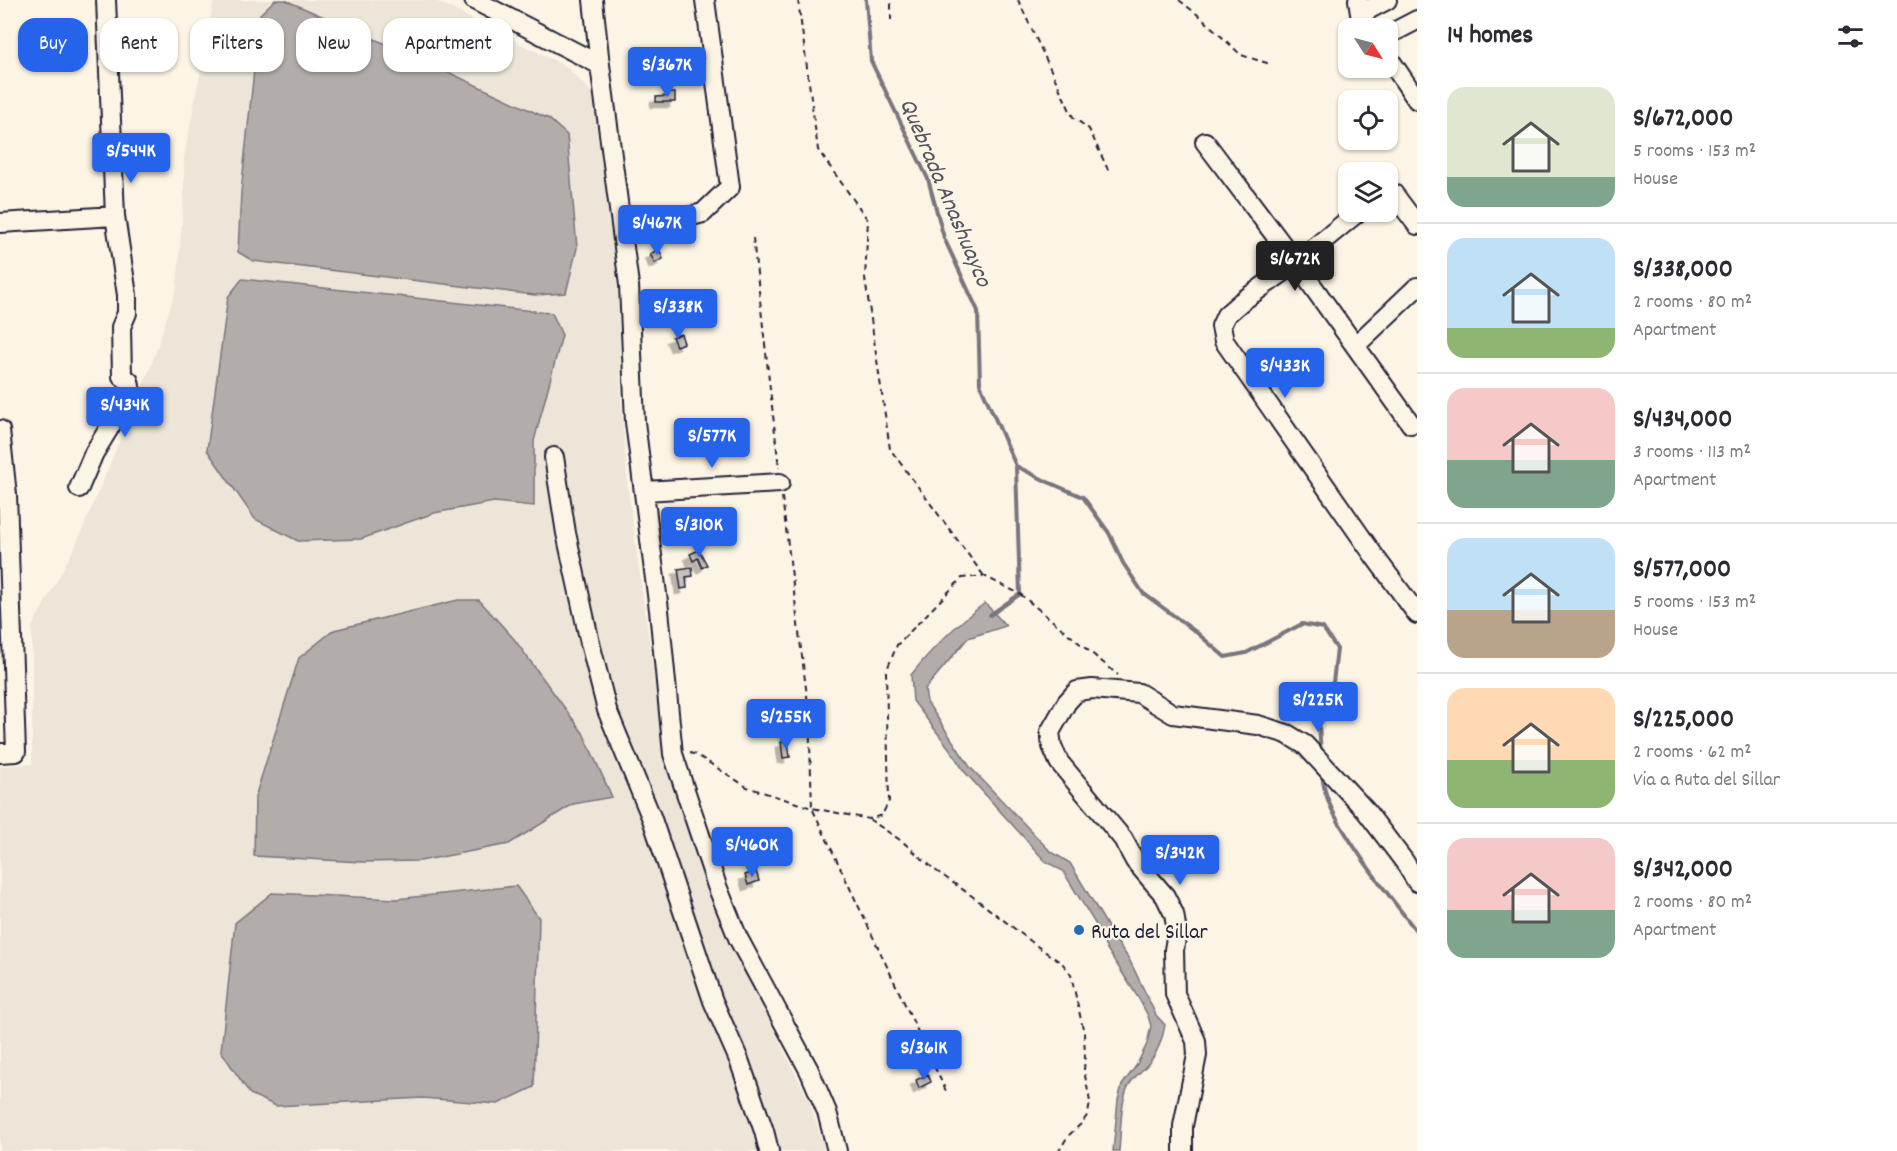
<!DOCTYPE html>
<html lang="en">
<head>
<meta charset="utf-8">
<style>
  :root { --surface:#fff; --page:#f7f7f7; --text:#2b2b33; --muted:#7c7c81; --line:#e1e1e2; --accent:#2563eb }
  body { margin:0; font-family:Dekko,sans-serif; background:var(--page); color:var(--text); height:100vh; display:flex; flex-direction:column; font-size:22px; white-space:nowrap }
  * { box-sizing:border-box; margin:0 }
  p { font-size:20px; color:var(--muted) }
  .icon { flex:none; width:33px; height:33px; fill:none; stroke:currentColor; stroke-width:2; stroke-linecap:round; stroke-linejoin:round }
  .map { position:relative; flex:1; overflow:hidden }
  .panel { display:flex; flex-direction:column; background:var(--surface); width:480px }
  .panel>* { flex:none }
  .banner { position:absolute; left:18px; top:18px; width:570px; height:54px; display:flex; gap:12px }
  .needle { width:39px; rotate:126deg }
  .controls { position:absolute; left:1338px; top:18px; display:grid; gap:12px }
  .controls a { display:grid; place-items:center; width:60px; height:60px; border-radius:12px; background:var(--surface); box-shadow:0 2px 4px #0004; font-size:30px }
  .price { position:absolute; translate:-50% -51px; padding:0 14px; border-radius:6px; background:var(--accent); color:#fff; font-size:20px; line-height:39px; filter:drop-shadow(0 2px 3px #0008) }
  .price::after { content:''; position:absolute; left:50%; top:36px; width:18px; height:14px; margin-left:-9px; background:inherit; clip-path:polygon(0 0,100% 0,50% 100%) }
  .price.selected { background:#222; color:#fff }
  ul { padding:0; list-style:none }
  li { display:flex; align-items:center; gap:18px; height:150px; padding:0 30px }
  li+li { border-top:2px solid var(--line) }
  li span { display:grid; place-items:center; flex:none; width:168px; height:120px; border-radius:18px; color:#555 }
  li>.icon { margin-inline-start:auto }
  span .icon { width:72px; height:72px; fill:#fffc; stroke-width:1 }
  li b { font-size:26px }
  h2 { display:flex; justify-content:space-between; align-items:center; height:72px; padding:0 30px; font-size:26px }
  .pill { padding:0 21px; border-radius:18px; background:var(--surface); box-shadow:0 2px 4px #0004; font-size:21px; line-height:54px }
  .pill.selected { background:var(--accent); color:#fff }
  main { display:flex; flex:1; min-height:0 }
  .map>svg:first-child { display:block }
  .built { fill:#ece5d8 }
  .water { fill:#b2adab; stroke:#78757e; stroke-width:1.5 }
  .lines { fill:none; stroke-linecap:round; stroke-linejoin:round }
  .stream { stroke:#78757e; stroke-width:4 }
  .building { fill:#c6c1bb; stroke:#22223b; stroke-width:1.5; filter:url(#shadow) }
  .minor-casing { stroke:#22223b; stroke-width:22 }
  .path { stroke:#22223b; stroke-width:2; stroke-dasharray:6 4.5; stroke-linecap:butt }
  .minor { stroke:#fcf5e5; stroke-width:18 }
  .poi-dot { fill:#1f6fb2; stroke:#fcf5e5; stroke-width:2 }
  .labels { text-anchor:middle; stroke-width:4.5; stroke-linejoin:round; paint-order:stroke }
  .poi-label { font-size:22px; fill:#22223b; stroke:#fcf5e5; text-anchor:start }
  .water-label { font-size:24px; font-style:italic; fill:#545362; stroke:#fcf5e5 }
</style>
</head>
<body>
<main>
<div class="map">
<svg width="1417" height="1151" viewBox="0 0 1417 1151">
  <defs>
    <filter id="shadow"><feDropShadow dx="-5.5" dy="5.5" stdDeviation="0" flood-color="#0004"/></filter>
  </defs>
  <rect width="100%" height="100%" fill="#fcf5e5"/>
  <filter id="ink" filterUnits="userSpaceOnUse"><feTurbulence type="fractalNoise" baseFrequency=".0167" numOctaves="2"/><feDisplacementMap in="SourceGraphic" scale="12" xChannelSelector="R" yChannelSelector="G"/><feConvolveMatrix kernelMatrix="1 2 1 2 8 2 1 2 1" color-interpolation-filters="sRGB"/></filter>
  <g filter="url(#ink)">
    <path class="built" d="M214 0H434L567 67 590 91 598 114 610 197 619 309 621 399 628 490 665 755 764 1011 809 1101 825 1151H0V766L32 764V627L76 545 151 366 177 287 184 196V158Z"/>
    <path class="water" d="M275 0H285L411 55 549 119 567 135 577 248 566 293 535 295 253 261 238 252 241 192 260 14Z
      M242 279 552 313 562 335 534 441V506L494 502 434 513 361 539 298 541 255 519 207 450 228 297Z
      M458 600H479L514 639 583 733 612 797 573 804 509 844 420 861 361 862 254 856 255 797 299 658 334 630Z
      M985 603 1006 626 968 638 925 689 927 702 970 767 1050 851 1070 863 1115 939 1129 959 1156 1015 1165 1025C1163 1038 1157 1054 1148 1064 1141 1072 1131 1079 1127 1089 1120 1108 1121 1131 1119 1151H1113L1118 1100 1122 1085 1136 1066 1147 1044 1151 1026 1148 1016 1139 999 1105 946 1099 930 1063 871 1045 861 964 771 949 748 913 701 911 675C932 648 957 624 985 603Z
      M516 886 539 918 534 1087 498 1104 422 1098 276 1106 250 1094 221 1051 235 923 272 893 396 899Z"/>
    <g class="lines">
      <path class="stream" d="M866 0 871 61 928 179 944 238 978 311 980 384 1016 466 1020 594 990 615
        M1016 466 1048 482 1083 497 1109 533 1123 563 1143 593 1196 632 1225 657 1246 653 1302 624 1323 628 1337 649 1332 691 1319 726 1321 753
        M1322 773C1324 801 1338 822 1353 845 1373 876 1395 903 1417 932"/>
    </g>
    <path class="building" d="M663 59 666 66 654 69 652 62Z
      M668 93H675V102H656V97L668 96Z
      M659 249 663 259 655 263 650 254Z
      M681 334 684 343 676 346 672 337Z
      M699 550 707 565 702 568 698 558 693 561 690 554Z
      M692 567 693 576 686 577 687 588 681 589 678 569Z
      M788 741 790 757 783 758 781 742Z
      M756 871 759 881 748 885 745 875Z
      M928 1074 931 1082 919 1088 916 1080Z"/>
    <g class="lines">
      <defs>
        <path id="minor" d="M474 0 600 65
          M593 0 600 65 629 285 635 422 659 610 673 754 717 886 738 938 809 1070 827 1112 837 1151
          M1358 0 1360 14 1369 28
          M1360 14 1387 0
          M1388 35 1417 20
          M1388 57 1417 100
          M1205 142 1296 263 1411 424
          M1388 191 1393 193 1417 225
          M1358 212 1296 263 1241 302 1226 315 1221 326 1224 341 1375 557 1417 614
          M0 223 115 216
          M623 234 703 213 730 187 705 0
          M1355 346 1417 287
          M0 430 7 495 16 752 0 753
          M554 457 566 533 590 643 607 710 652 819 713 1001 739 1060 764 1131 769 1151
          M79 488 94 453 131 392 129 381 122 376 121 327 127 313V295L115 216 106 0
          M645 491 780 483
          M1183 1151V1126L1197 1055 1196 1041 1175 994 1174 950 1177 932 1174 914 1165 896 1135 861 1123 839 1059 762 1052 746 1050 732 1067 702 1077 691 1092 689 1139 693 1173 714 1258 725 1287 734 1305 745 1366 811 1404 861 1417 882"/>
      </defs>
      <use href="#minor" class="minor-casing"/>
      <path class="path" d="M798 0 818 150 868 220 865 278 890 449 984 576
        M1018 0 1073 117 1089 129 1109 172
        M1179 0 1202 18 1241 55 1270 64
        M891 20V0
        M753 238 779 468
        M782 497 809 712 812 808 946 1091
        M690 753 697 755 747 787 812 808 869 819 882 815 889 801 886 672 897 645 962 578 984 576 1020 594 1118 675
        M869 819 903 842 935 870 972 896 1041 949 1063 964 1071 975 1084 1033 1085 1056 1084 1070 1090 1102 1088 1114 1082 1123 1068 1136 1059 1151"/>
      <use href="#minor" class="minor"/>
    </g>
  </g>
  <circle class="poi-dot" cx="1079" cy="930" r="6"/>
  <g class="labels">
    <g class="poi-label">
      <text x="1091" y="938">Ruta del Sillar</text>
    </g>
    <g class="water-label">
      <text transform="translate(947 192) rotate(67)" y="8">Quebrada Anashuayco</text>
    </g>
  </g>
</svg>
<div class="controls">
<a><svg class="needle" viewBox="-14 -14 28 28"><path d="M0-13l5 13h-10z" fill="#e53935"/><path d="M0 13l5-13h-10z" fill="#7c7c81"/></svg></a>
<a><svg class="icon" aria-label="locate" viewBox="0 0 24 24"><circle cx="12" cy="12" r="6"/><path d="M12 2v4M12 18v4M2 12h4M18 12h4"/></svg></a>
<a><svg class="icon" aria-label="layers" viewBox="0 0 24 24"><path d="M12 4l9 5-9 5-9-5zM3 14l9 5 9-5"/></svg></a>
</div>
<b class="price" style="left:667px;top:98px">S/367K</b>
<b class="price" style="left:131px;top:184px">S/544K</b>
<b class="price" style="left:657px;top:256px">S/467K</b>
<b class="price selected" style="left:1295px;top:292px">S/672K</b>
<b class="price" style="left:678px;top:340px">S/338K</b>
<b class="price" style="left:1285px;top:399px">S/433K</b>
<b class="price" style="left:125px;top:438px">S/434K</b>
<b class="price" style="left:712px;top:469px">S/577K</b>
<b class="price" style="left:699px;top:558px">S/310K</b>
<b class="price" style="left:1318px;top:733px">S/225K</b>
<b class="price" style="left:786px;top:750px">S/255K</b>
<b class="price" style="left:752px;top:878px">S/460K</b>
<b class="price" style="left:1180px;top:886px">S/342K</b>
<b class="price" style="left:924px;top:1081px">S/361K</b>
<div class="banner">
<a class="pill selected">Buy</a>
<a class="pill">Rent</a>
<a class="pill">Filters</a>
<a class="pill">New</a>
<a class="pill">Apartment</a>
</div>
</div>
<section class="panel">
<h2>14 homes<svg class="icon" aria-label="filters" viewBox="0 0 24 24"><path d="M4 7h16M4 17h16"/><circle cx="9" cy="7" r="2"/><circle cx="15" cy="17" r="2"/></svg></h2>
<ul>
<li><span style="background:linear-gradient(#dfe7d0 75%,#7fa58c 0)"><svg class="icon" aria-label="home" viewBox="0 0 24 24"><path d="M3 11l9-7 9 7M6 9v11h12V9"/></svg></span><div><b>S/672,000</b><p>5 rooms · 153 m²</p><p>House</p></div></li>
<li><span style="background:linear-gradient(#bfe0f5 75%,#8fb573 0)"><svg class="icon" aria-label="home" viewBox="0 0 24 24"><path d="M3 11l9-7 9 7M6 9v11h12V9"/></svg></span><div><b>S/338,000</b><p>2 rooms · 80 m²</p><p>Apartment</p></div></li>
<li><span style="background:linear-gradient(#f6c9c9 60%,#7fa58c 0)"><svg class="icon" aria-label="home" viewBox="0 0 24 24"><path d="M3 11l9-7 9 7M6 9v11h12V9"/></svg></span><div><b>S/434,000</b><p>3 rooms · 113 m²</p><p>Apartment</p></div></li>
<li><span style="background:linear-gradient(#bfe0f5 60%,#b9a48a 0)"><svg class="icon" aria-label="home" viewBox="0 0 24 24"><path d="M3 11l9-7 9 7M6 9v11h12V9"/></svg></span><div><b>S/577,000</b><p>5 rooms · 153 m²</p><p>House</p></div></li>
<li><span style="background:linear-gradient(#ffd9b3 60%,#8fb573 0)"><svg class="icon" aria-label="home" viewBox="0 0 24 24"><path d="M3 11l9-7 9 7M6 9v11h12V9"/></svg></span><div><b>S/225,000</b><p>2 rooms · 62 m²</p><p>Via a Ruta del Sillar</p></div></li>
<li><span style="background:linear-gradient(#f6c9c9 60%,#7fa58c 0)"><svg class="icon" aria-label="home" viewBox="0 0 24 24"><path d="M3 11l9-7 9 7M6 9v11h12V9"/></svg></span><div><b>S/342,000</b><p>2 rooms · 80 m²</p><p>Apartment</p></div></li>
</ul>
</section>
</main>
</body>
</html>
